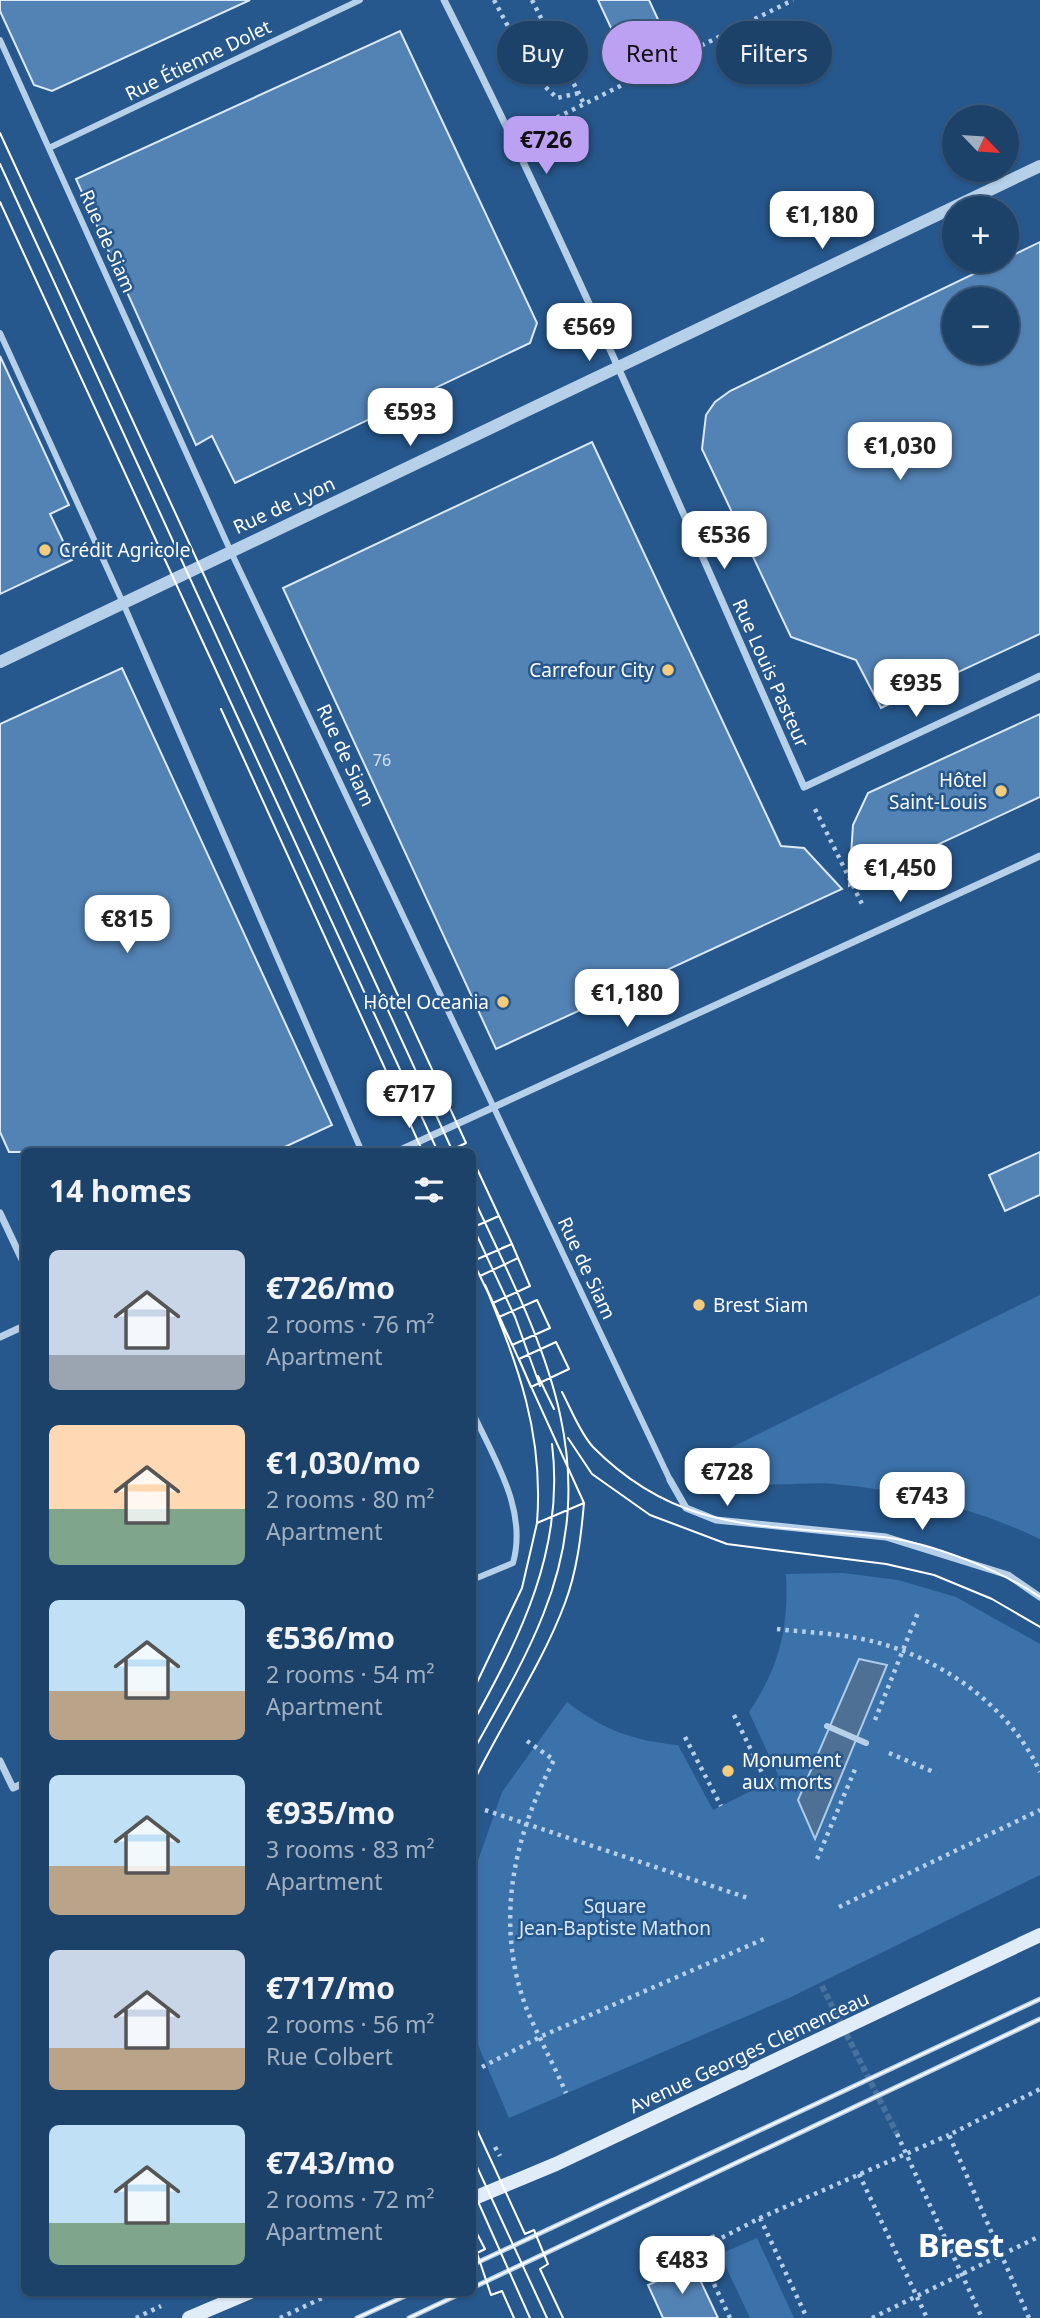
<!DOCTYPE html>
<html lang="en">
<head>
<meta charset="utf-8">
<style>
  :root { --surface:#1d426a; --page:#254970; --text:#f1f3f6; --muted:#a0b0c1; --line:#3b5b7e; --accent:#bca0f2 }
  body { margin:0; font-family:"Noto Sans",sans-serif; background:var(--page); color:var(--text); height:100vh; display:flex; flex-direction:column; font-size:26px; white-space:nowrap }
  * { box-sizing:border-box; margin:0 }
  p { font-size:23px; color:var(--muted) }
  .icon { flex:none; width:38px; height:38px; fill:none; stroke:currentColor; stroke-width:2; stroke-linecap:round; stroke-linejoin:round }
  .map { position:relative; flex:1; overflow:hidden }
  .details { position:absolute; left:21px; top:1148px; width:455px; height:1148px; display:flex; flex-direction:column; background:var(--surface); border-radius:10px; box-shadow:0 2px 5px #0004,0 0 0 2px var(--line) }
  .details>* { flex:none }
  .banner { position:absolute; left:497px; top:21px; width:438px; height:63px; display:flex; gap:14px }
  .needle { width:46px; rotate:115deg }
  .tools { position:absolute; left:942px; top:105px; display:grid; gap:14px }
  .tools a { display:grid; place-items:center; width:77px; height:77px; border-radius:50%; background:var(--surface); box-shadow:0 2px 5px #0004,0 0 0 2px var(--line); font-size:35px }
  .price { position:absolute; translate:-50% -60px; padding:0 16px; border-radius:14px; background:#fff; color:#222; font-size:23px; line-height:46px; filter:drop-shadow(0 2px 4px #0008) }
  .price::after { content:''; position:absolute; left:50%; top:42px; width:21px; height:16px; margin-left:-10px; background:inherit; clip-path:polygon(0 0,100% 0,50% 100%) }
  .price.active { background:var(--accent); color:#111 }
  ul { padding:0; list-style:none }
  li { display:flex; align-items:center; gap:21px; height:175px; padding:0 28px }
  li span { display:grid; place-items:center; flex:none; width:196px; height:140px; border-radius:10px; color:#555 }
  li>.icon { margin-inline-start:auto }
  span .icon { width:84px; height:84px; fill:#fffc; stroke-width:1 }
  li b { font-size:30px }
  h2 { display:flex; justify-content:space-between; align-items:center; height:84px; padding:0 28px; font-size:30px }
  .chip { padding:0 24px; border-radius:32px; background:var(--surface); box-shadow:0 2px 5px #0004,0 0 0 2px var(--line); font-size:24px; line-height:63px }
  .chip.active { background:var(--accent); color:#111 }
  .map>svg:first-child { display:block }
  .green { fill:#3b72aa }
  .water { fill:#4e7095; stroke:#abcbeb; stroke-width:2 }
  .building { fill:#5383b5; stroke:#dbe9f8; stroke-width:2; fill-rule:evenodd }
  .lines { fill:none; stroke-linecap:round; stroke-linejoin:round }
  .pedestrian-tunnel { stroke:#47719e; stroke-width:6; stroke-dasharray:6 3; stroke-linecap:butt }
  .path { stroke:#b6d0ea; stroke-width:4.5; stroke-dasharray:3.5 5; stroke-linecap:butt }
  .service { stroke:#b6d0ea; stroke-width:5 }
  .pedestrian { stroke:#b6d0ea; stroke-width:6 }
  .minor { stroke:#b6d0ea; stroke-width:7 }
  .tertiary { stroke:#b6d0ea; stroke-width:12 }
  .secondary { stroke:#e1ecf9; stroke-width:14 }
  .tram { stroke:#fff; stroke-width:2 }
  .path-bridge { stroke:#b6d0ea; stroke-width:4.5; stroke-dasharray:3.5 5; stroke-linecap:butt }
  .poi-dot { fill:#f3cc7c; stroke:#27588d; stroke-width:2.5 }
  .labels { text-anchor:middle; stroke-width:5; stroke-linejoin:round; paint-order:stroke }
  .number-label { font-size:16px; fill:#d4e0ec }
  .street-label { font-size:19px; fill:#fff; stroke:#27588d }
  .poi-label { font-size:19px; fill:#fff; stroke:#27588d; text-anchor:start }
  .park-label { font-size:19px; fill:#dbe9f8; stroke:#27588d }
  .town-label { font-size:33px; font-weight:bold; fill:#fff; stroke:#27588d }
</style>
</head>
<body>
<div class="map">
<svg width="1040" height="2318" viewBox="0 0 1040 2318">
  <rect width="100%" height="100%" fill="#27588d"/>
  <path class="green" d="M1040 1295V1539C974 1508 907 1491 835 1484 811 1481 763 1489 744 1480 732 1475 727 1464 720 1453Z
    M843 1573 898 1580 956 1597 1040 1644V1875L789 1998 509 2118 473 2033 472 1878 502 1792 567 1702C602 1729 633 1741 678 1745L713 1810 779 1777 749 1712C779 1667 789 1629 786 1574Z
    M757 2238 794 2318H750L720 2254Z"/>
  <path class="water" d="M859 1659 887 1665 815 1839 798 1800Z"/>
  <path class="building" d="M0 0H250L52 91 34 85 0 11Z
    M598 0H649L668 41V51L640 64 638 60 631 63 626 60Z
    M400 31 537 323 530 343 235 483 212 436 196 445 76 179Z
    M1040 242V634L881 708 856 660 791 637 702 449 706 415 715 402 730 391ZM954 299H1006V352H954Z
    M0 356 69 505 50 514 72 560 0 594Z
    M592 442 781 846 804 848 842 889 496 1049 283 588Z
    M122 668 332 1125 274 1152H9L0 1132V724Z
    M1040 714V797L849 886 853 825 868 793Z
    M1040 1152V1195L1005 1211 989 1175Z
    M693 2265 718 2318H663L648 2285Z"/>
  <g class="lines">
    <path class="pedestrian-tunnel" d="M822 1986 897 2134"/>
    <path class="path" d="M494 0 535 77 557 98 579 93
      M532 0 584 104
      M534 129 793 0
      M815 809 864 908
      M777 1629C803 1632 831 1633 857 1638 931 1651 1008 1702 1040 1772
      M734 1715 767 1783
      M875 1720 919 1610
      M685 1737 721 1806
      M527 1741 554 1760C513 1838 494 1924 527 2010 539 2038 554 2065 566 2093
      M889 1753 936 1773
      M485 1810 748 1898
      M817 1859 856 1767
      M839 1907 1040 1810
      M482 2067 542 2036 764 1939
      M897 2134 982 2318
      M495 2147 500 2156
      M859 2174 927 2318
      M760 2218 807 2318
      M704 2260 720 2251 717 2247
      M136 2318 161 2306
      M280 2318 335 2292
      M730 2318 698 2250 760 2218 949 2135
      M872 2318 1040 2236
      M1029 2318 949 2135 1040 2089"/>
    <path class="service" d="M472 2265 1040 1999
      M472 2288 1040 2019
      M357 2318 414 2292
      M409 2318 464 2292"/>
    <path class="pedestrian" d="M0 40 231 552 670 1480
      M49 148 360 0
      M0 333 123 603 362 1152
      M472 1411C494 1459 528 1510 513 1563L472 1580
      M827 1726 866 1743"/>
    <path class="minor" d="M444 0C574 258 687 523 804 787L1040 676
      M396 1152 1040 856
      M0 1213 24 1264
      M0 1337 24 1326
      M670 1480 686 1508 716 1520 886 1537 1008 1575 1040 1597
      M0 1761 13 1788 24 1783"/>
    <path class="tertiary" d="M0 662 1040 166"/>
    <path class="secondary" d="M472 2199 556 2164 1040 1935
      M189 2318 250 2292"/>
    <path class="tram" d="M0 133 466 1143 447 1152
      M0 164 453 1152
      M0 202 438 1152
      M221 709 423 1152
      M472 1158 499 1216 492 1219
      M472 1195C538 1337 607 1456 543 1615 524 1663 497 1708 472 1753
      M472 1225 515 1317 540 1386
      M476 1226 499 1216 512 1244 502 1248
      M512 1244 518 1258 480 1276 473 1261Z
      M518 1258 530 1286 493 1303 480 1276Z
      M485 1285 584 1503 537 1523C544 1433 518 1366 485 1285Z
      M537 1300 550 1328 512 1345 499 1317Z
      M556 1342 569 1369 531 1387 519 1359Z
      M538 1376 554 1409
      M562 1392C571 1409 580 1433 593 1447 682 1537 769 1523 883 1537 932 1543 1000 1570 1040 1597
      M568 1438 592 1474 650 1515 727 1544 886 1564 934 1575 992 1599 1040 1627
      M472 1693 522 1588 537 1523 584 1503C581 1537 577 1571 565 1603 541 1667 501 1724 472 1785
      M472 1724C521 1636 565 1548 552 1444
      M472 2119 525 2234 534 2230 548 2264 540 2269 563 2318
      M472 2156 547 2318
      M472 2188 530 2318
      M472 2224 485 2249 477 2253 491 2295 502 2291 514 2318
      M472 2265 1040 1999
      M472 2288 1040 2019
      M357 2318 414 2292
      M409 2318 464 2292"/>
    <path class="path-bridge" d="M712 2235 717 2247"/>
  </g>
  <g class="poi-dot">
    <circle cx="45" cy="550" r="7"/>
    <circle cx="668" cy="670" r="7"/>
    <circle cx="1001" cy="791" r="7"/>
    <circle cx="503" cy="1002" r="7"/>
    <circle cx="699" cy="1305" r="7"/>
    <circle cx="728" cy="1771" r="7"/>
  </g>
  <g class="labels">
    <g class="number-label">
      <text x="382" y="766">76</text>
    </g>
    <g class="street-label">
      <text transform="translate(198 60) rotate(-26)" y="7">Rue Étienne Dolet</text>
      <text transform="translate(108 241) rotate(66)" y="7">Rue de Siam</text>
      <text transform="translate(284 505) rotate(-25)" y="7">Rue de Lyon</text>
      <text transform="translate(771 673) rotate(66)" y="7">Rue Louis Pasteur</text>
      <text transform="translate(346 755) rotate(65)" y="7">Rue de Siam</text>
      <text transform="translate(587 1268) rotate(65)" y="7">Rue de Siam</text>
      <text transform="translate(749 2052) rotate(-25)" y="7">Avenue Georges Clemenceau</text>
    </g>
    <g class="poi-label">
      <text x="59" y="557">Crédit Agricole</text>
      <text x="654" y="677" text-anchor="end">Carrefour City</text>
      <text x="987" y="787" text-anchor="end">Hôtel<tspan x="987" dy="22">Saint-Louis</tspan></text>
      <text x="489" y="1009" text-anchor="end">Hôtel Oceania</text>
      <text x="713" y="1312">Brest Siam</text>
      <text x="742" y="1767">Monument<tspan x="742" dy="22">aux morts</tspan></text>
    </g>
    <g class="park-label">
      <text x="615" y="1913">Square<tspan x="615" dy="22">Jean-Baptiste Mathon</tspan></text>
    </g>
    <g class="town-label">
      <text x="961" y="2257">Brest</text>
    </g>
  </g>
</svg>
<div class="tools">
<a><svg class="needle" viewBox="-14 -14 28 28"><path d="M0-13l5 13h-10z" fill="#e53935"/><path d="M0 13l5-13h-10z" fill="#a0b0c1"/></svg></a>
<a>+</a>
<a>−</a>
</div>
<b class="price active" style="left:546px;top:176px">€726</b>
<b class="price" style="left:822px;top:251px">€1,180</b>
<b class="price" style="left:589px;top:363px">€569</b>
<b class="price" style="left:410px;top:448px">€593</b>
<b class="price" style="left:900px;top:482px">€1,030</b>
<b class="price" style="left:724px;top:571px">€536</b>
<b class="price" style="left:916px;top:719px">€935</b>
<b class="price" style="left:900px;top:904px">€1,450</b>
<b class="price" style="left:127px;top:955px">€815</b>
<b class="price" style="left:627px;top:1029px">€1,180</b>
<b class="price" style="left:409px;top:1130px">€717</b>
<b class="price" style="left:727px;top:1508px">€728</b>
<b class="price" style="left:922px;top:1532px">€743</b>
<b class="price" style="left:682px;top:2296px">€483</b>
<div class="banner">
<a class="chip">Buy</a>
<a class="chip active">Rent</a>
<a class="chip">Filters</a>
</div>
<section class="details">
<h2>14 homes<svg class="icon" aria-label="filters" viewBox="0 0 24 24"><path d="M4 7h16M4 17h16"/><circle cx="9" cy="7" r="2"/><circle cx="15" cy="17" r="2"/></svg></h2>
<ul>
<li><span style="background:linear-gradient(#c9d6e8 75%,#9aa5b1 0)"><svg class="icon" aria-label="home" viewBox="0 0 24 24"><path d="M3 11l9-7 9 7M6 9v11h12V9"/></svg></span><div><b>€726/mo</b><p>2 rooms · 76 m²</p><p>Apartment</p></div></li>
<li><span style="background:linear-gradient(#ffd9b3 60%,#7fa58c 0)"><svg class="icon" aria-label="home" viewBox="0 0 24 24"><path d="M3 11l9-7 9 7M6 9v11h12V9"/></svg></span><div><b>€1,030/mo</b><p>2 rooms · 80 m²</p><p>Apartment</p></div></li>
<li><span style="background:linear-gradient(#bfe0f5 65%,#b9a48a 0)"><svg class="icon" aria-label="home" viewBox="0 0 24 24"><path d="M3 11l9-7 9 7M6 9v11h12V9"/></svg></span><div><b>€536/mo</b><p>2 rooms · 54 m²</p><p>Apartment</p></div></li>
<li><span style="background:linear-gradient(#bfe0f5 65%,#b9a48a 0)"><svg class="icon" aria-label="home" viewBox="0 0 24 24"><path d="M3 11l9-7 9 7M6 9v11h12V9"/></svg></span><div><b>€935/mo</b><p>3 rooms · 83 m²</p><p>Apartment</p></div></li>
<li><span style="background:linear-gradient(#c9d6e8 70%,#b9a48a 0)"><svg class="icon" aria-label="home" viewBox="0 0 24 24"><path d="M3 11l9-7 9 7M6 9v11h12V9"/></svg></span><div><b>€717/mo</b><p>2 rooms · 56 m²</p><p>Rue Colbert</p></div></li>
<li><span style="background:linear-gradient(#bfe0f5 70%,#7fa58c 0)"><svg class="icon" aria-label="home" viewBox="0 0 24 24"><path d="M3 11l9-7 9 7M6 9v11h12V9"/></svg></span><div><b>€743/mo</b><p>2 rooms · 72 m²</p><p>Apartment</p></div></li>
</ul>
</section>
</div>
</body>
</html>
